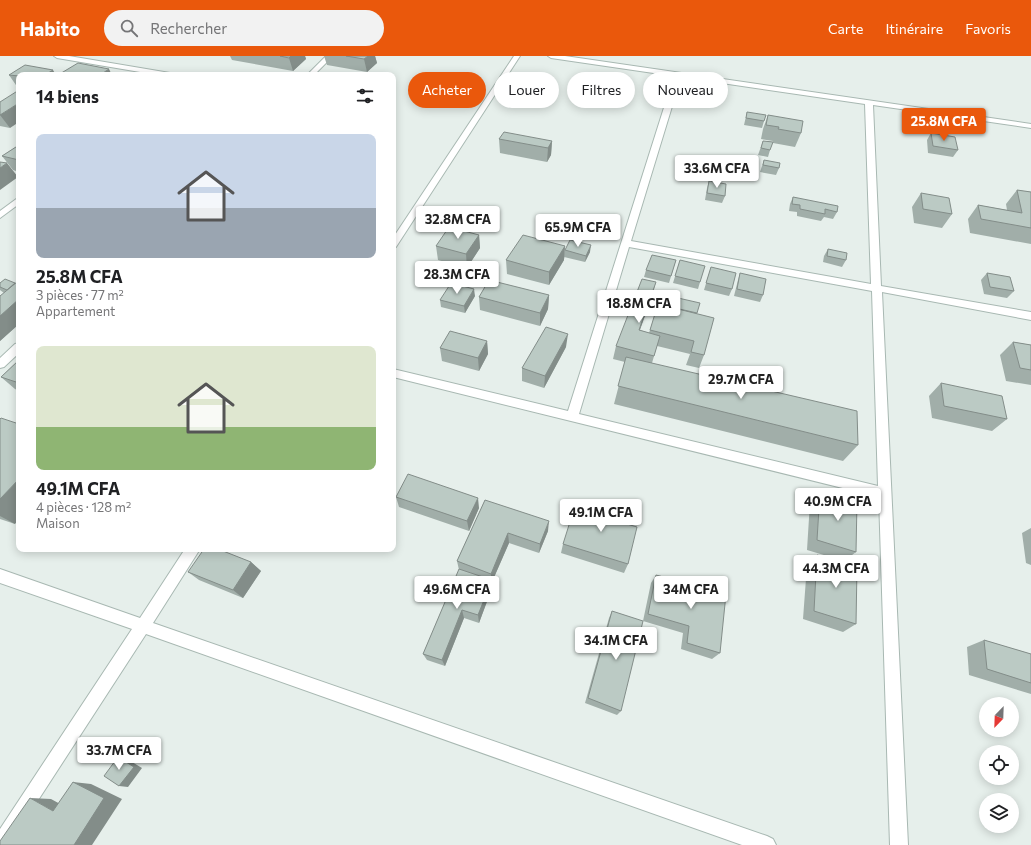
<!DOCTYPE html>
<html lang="fr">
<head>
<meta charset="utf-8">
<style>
  :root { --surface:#fff; --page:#f2f2f2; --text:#202124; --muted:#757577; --accent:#ea580c }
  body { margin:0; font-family:Commissioner,sans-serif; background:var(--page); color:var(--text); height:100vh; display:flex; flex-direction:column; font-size:15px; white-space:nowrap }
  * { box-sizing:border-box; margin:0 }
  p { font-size:13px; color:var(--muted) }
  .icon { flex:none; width:22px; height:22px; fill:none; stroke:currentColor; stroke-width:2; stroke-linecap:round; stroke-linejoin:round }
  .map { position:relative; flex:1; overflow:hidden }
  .drawer { position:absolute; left:16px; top:16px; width:380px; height:480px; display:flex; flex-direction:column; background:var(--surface); border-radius:8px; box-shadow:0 2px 10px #0003 }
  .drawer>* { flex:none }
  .top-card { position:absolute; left:408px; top:16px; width:380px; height:36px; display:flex; gap:8px }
  .needle { width:26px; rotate:203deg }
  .controls { position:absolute; left:979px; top:641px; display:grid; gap:8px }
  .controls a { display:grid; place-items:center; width:40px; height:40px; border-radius:50%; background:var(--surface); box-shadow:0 2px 10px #0003; font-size:20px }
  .price { position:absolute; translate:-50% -34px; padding:0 9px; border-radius:4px; background:#fff; color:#222; font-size:13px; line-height:26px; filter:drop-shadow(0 1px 2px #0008) }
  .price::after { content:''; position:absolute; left:50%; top:24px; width:12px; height:9px; margin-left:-6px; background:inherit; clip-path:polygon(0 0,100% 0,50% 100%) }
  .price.selected { background:var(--accent); color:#fff }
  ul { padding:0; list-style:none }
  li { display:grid; align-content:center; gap:8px; height:212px; padding:0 20px }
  li span { display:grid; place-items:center; height:124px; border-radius:8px; color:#555 }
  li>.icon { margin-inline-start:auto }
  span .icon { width:72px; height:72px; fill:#fffc; stroke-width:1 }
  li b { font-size:17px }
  h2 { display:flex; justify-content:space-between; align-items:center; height:48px; padding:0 20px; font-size:17px }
  .chip { padding:0 14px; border-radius:18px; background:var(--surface); box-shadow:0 2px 10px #0003; font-size:14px; line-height:36px }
  .chip.selected { background:var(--accent); color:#fff }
  header { display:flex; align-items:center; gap:24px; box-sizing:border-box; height:56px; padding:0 20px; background:var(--accent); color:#fff }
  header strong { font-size:19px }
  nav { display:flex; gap:22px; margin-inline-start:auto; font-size:14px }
  .search { width:280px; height:36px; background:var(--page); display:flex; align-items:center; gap:10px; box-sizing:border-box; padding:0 14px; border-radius:22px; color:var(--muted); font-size:15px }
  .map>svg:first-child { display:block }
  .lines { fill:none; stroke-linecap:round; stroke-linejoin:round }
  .minor-casing { stroke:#a8b8b2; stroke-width:2 }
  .minor { fill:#fff; fill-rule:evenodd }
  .wall { fill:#a1aea9 }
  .shaded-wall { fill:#838d89 }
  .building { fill:#bbcac4; stroke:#838d89 }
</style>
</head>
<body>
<header>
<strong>Habito</strong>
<div class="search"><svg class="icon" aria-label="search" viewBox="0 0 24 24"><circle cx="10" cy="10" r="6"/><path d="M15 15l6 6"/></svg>Rechercher</div>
<nav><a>Carte</a><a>Itinéraire</a><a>Favoris</a></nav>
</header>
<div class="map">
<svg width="1031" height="789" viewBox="0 0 1031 789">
  <rect width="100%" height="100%" fill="#e6efeb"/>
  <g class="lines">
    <defs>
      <path id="minor" d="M54 0H69L170 17 173 19H158L57 2Z
        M326 0H333L314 19H307Z
        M514 0H520L396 191 393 192V182Z
        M548 0H565L1031 68V72L873 49 881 230 1031 256V264L882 236 908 789H890L879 441 393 321V313L568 355 674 20 551 2ZM681 21 865 48 871 228 631 185ZM629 191 872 235 878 430 579 358Z
        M19 141V148L0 162V155Z
        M19 287V297L4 311 0 312V302L15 288Z
        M185 493H200L153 567 767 780 773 783 776 789H742L146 578 9 789H0V773L132 573 0 527V513L140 562Z"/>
    </defs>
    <use href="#minor" class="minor-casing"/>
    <use href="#minor" class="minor"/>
  </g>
  <path class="wall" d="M230 0H305L306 3 293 15 232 4Z
    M324 0H375L377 7 367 16 327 9Z
    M9 19H19V32H18Z
    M0 46 10 72 0 70Z
    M747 56 764 65 762 72 744 69Z
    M768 59 801 77 795 91 773 87V85L761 83 763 73Z
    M931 77 958 94 953 101 928 97 927 84Z
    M499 83 552 85 551 99 547 106 500 97Z
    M763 85 770 94 768 101 758 99Z
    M19 89V116L13 114 2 100Z
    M764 104 779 112 776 119 760 116Z
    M709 125 725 140 722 147 705 144 707 132Z
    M1017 134 1031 136V188L970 177 968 163 978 149 1007 154 1006 148Z
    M921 137 952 158 942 172 914 167 912 151Z
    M793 141 837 156 833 163 824 161 821 165 797 160V156L789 155 790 148Z
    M479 179 480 192 467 212 438 204 436 190Z
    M565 190 564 204 549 229 507 218 506 204Z
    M828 193 846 204 842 211 823 206 824 200Z
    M565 194 590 196 585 206 564 201Z
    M676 204 669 227 644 221 646 214Z
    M680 204 700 226 698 233 673 227Z
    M711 211 732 233 729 240 704 234Z
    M740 217 763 239 760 246 734 240 738 224Z
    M987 217 1014 235 1007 242 984 238 981 224Z
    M19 226V268L0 285 4 237 0 234V227H15Z
    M549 239 548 253 540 270 480 254 479 241Z
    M475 240 465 257 441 251 440 244Z
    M652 240 640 274 649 277 658 248 697 257 704 299 699 312 686 309 690 298 657 290 652 307 858 389 843 405 614 348 625 306 613 303 616 290Z
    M487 285 488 298 479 315 442 305 440 292Z
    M1013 286 1031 289V329L1006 325 1000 299Z
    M566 291 544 332 522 325V312Z
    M19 304V335L15 333 1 321Z
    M941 327 1007 363 992 375 932 362 929 340Z
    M0 363 15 468 0 463Z
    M820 436 856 496 844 505 807 494 810 446Z
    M396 441 479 452 469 475 399 451Z
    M485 444 548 475 539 497 509 487 492 526V532L479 567 464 562 445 610 427 604 423 598 459 514 457 505Z
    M592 455 617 465 628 508 624 517 561 497 563 488Z
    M1031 472V509L1026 507 1022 477Z
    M817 499 856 568 843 576 803 563 807 509Z
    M251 506 261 515 243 542 199 524 188 516Z
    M656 519 720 597 712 603 681 593 683 577 643 565 651 527Z
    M612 555 621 655 617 659 585 647 609 562Z
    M984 584 1031 598V638L969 619 967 591Z"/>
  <path class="shaded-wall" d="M291 0H305L306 3 293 15 289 2Z
    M368 0H375L377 7 367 16 364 3Z
    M109 13 112 19H100Z
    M53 14 56 19H45Z
    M19 47V66L10 72 0 59Z
    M552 85 551 99 547 106 548 92Z
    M7 107 18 121 0 134V112Z
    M479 179 480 192 467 212 466 198Z
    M591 189 590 196 585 206 586 200Z
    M565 190 564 204 549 229V216Z
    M656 226 652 240 635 287 639 274Z
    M474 233 475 240 465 257 464 250Z
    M549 239 548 253 540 270V257Z
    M19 243V268L0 285V260Z
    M568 278 566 291 544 332 545 320Z
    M487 285 488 298 479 315 478 302Z
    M19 423V463L15 468 0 460V443Z
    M478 442 479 452 469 475 467 465Z
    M549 465 548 475 539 497 540 488Z
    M508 477 509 487 492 526V532L479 567 478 559 491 524V518Z
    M251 506 261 515 243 542 233 534Z
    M462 554 464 562 445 610 442 604Z
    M118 701 127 703 142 712 128 731 119 730Z
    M73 726 91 728 122 743 92 789H74Z
    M30 742 51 743 73 755H53Z"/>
  <path class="building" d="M280 0H291L289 2Z
    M346 0H368L364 3Z
    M78 7 109 13 100 19H58Z
    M25 9 53 14 45 19H19V20L9 19Z
    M19 34V47L0 59V46Z
    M747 56 766 59 764 65 746 62Z
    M768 59 803 65 801 77 778 73 779 71 766 69Z
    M504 76 552 85 548 92 499 83Z
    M931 77 955 81 958 94 933 90Z
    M763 85 773 86 770 94 761 92Z
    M19 89V104L2 100Z
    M764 104 780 107 779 112 763 109Z
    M0 106 7 107 0 112Z
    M709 125 726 128 725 140 707 137Z
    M1017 134 1031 136V172L981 163 978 149 1022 157Z
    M921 137 949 142 952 158 923 153Z
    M793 141 838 150 837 156 825 153V158L800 153V149L792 148Z
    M449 171 479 179 466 198 436 190Z
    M523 179 565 190 549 216 506 204Z
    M570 184 591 189 586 200 565 194Z
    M828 193 847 197 846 204 827 200Z
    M652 199 676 204 671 220 646 214Z
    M680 204 705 210 700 226 675 220Z
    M711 211 736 217 732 233 706 227Z
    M740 217 766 223 763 239 737 233Z
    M987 217 1010 221 1014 235 990 231Z
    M5 223 15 227 7 234 0 231V227Z
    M642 223 656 226 639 274 660 280 654 300 616 290Z
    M489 224 549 239 540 257 479 241Z
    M17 226H19V243L0 260V240Z
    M451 227 474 233 464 250 440 244Z
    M665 239 700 247 697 257 662 249Z
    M658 248 714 262 704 299 691 296 694 285 650 274Z
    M546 271 568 278 545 320 522 312Z
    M450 275 487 285 478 302 440 292Z
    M1013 286 1031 289V314L1020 312Z
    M626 301 857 355 858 389 618 330Z
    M19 304V327L1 321Z
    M941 327 1002 340 1007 363 944 350Z
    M1 362 19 368V423L0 443V363Z
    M408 418 478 442 467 465 396 441Z
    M820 436 857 446 856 496 817 484Z
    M485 444 549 465 540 488 508 477 491 518 457 505Z
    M595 445 620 452 617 465 637 471 628 508 563 488 575 450 592 455Z
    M204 493H218L251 506 233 534 188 516Z
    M817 499 857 511 856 568 814 555Z
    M459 513 492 524 478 559 462 554 442 604 423 598Z
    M656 519 726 538 720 597 687 587 689 570 648 558Z
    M612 555 643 565 621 655 588 642Z
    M984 584 1031 598V627L987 613Z
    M118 701 134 711 119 730 104 720Z
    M73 726 104 742 74 789H0V785L30 742 53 755Z"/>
</svg>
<div class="controls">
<a><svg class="needle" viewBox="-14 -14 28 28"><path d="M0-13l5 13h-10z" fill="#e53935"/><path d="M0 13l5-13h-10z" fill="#757577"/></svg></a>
<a><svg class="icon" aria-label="locate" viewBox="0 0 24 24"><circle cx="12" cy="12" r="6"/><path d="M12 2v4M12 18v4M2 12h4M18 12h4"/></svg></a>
<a><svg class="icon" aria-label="layers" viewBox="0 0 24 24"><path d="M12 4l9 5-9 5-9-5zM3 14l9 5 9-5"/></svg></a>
</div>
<b class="price selected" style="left:944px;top:86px">25.8M CFA</b>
<b class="price" style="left:717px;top:133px">33.6M CFA</b>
<b class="price" style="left:458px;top:184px">32.8M CFA</b>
<b class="price" style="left:578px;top:192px">65.9M CFA</b>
<b class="price" style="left:457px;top:239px">28.3M CFA</b>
<b class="price" style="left:639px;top:268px">18.8M CFA</b>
<b class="price" style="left:741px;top:344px">29.7M CFA</b>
<b class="price" style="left:838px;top:466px">40.9M CFA</b>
<b class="price" style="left:601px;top:477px">49.1M CFA</b>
<b class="price" style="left:836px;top:533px">44.3M CFA</b>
<b class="price" style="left:457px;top:554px">49.6M CFA</b>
<b class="price" style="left:691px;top:554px">34M CFA</b>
<b class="price" style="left:616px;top:605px">34.1M CFA</b>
<b class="price" style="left:119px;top:715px">33.7M CFA</b>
<div class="top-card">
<a class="chip selected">Acheter</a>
<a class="chip">Louer</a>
<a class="chip">Filtres</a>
<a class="chip">Nouveau</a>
</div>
<section class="drawer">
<h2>14 biens<svg class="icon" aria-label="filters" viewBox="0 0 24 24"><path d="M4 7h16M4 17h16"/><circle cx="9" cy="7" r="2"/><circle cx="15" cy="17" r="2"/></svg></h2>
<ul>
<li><span style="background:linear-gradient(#c9d6e8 60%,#9aa5b1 0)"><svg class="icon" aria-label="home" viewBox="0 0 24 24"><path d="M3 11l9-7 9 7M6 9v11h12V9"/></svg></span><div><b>25.8M CFA</b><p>3 pièces · 77 m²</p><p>Appartement</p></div></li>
<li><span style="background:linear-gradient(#dfe7d0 65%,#8fb573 0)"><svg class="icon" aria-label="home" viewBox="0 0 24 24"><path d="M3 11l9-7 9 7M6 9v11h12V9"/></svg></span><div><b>49.1M CFA</b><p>4 pièces · 128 m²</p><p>Maison</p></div></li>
</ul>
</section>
</div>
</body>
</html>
